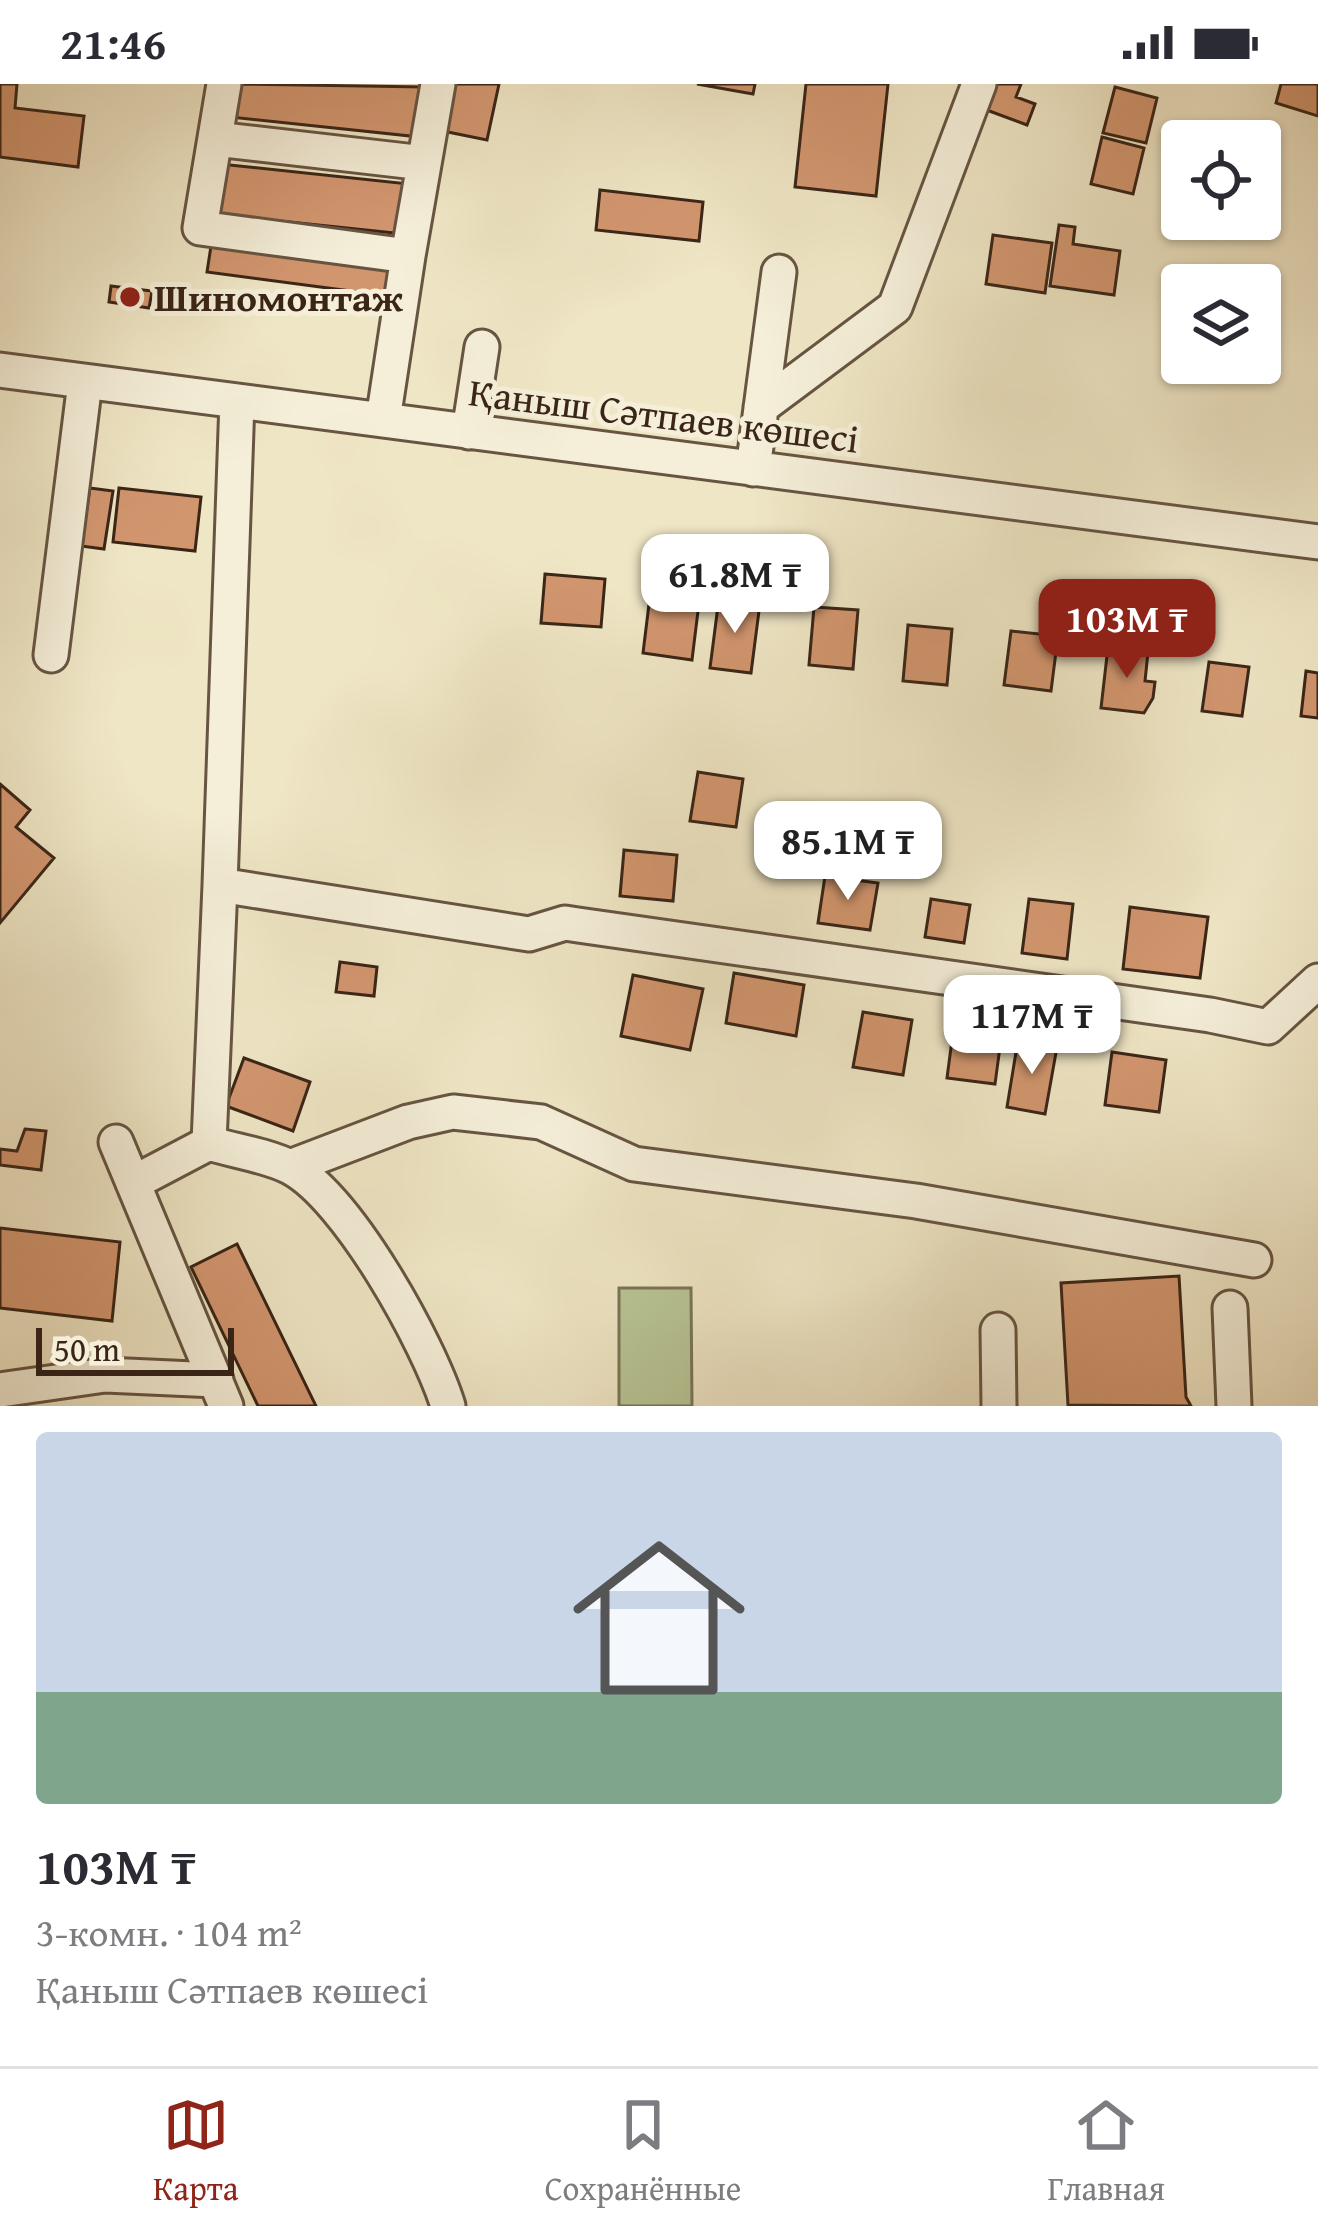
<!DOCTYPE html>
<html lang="ru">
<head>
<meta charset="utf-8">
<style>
  :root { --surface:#fff; --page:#f2f2f3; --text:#2b2b33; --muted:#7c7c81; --line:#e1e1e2; --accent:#8f2418 }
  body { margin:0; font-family:"Gentium Book Plus",serif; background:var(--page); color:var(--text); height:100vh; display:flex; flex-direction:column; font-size:45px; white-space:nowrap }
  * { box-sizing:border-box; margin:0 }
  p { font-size:39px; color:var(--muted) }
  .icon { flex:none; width:66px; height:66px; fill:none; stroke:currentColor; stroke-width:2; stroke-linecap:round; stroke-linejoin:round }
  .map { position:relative; height:1322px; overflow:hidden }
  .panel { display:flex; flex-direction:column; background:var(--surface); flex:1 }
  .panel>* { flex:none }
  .fabs { position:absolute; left:1161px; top:36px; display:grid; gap:24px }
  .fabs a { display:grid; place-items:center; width:120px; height:120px; border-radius:12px; background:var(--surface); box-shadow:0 3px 9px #0004; font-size:60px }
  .scale { position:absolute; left:36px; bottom:30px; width:198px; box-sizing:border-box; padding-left:12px; border:6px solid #3a2517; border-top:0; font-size:33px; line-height:42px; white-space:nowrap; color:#3a2517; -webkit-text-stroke:9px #f5efd9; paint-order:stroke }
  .price { position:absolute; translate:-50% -102px; padding:0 27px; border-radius:24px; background:#fff; color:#222; font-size:39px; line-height:78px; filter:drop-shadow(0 3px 6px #0008) }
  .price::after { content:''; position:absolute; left:50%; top:72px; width:36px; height:27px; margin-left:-18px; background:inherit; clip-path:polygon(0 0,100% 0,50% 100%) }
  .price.current { background:var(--accent); color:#fff }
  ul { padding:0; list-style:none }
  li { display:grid; align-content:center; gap:24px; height:636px; padding:0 36px }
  li span { display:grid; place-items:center; height:372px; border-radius:12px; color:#555 }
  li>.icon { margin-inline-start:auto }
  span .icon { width:216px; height:216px; fill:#fffc; stroke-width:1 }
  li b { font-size:51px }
  .status { display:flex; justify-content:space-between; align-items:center; height:84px; padding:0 60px; background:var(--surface); direction:ltr }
  .status svg { height:33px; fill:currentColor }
  .dock { display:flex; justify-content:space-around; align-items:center; height:168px; border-top:3px solid var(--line); background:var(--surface); font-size:33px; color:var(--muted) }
  .dock a { display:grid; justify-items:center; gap:6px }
  .dock .current { color:var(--accent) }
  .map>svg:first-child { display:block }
  .green { fill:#b8c595; stroke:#797556; stroke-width:3 }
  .building { fill:#d2966f; stroke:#3a2517; stroke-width:3 }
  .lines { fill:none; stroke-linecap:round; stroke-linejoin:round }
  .minor-casing { stroke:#675542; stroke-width:39 }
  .minor { stroke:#f5efd9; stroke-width:33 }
  .poi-dot { fill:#8f2418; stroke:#f5efd9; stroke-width:4.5 }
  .labels { text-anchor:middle; stroke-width:10; stroke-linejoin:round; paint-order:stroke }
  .poi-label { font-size:39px; font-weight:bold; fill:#3a2517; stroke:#f5efd9; text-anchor:start }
  .street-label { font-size:39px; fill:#3a2517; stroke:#f5efd9 }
</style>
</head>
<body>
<div class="status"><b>21:46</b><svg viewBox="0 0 49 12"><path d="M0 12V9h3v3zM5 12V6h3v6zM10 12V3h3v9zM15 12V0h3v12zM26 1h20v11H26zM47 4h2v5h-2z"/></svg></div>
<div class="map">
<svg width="1318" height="1322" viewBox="0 0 1318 1322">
  <rect width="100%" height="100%" fill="#efe6c5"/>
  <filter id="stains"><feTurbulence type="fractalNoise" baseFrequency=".00167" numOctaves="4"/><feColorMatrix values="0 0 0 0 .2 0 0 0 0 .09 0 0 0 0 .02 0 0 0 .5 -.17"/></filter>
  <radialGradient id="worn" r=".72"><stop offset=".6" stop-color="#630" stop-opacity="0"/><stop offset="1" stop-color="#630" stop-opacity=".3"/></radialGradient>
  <path class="green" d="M619 1204H691L692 1322H619Z"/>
  <path class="building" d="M0 0H17L15 24 84 32 78 83 0 73Z
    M234 0 425 3 420 53 230 33Z
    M453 0H499L487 56 443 47Z
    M697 0H755L753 10Z
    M806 0H888L876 112 795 103Z
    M993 0H1021L1016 13 1035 20 1027 41 984 25Z
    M1281 0H1318V32L1276 19Z
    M1115 3 1157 14 1146 59 1103 49Z
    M1102 53 1144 64 1133 110 1091 100Z
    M220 80 409 100 404 150 214 130Z
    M600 106 703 118 699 157 596 146Z
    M1059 141 1075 143 1073 160 1120 167 1114 211 1050 202Z
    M993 151 1052 159 1045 209 986 200Z
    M211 162 392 185 389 212 207 188Z
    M111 202 152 207 149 224 109 218Z
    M90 404 113 407 104 465 81 462Z
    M119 404 201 413 195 467 113 458Z
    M545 490 605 495 601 543 541 539Z
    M650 512 699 519 692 576 643 569Z
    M719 514 760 519 751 589 710 584Z
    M814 523 858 526 853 585 809 581Z
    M908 541 952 545 947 601 903 597Z
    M1011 547 1058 552 1051 607 1004 601Z
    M1108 563 1148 568 1145 597 1155 598 1153 614 1144 629 1101 624Z
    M1209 578 1249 583 1242 632 1202 627Z
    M1306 587 1318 589V634L1301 632Z
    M698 688 743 695 736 743 690 737Z
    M0 700 30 726 16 743 54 774 0 839Z
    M624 766 677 771 673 817 620 812Z
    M825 792 878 799 870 846 818 839Z
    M931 815 970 821 964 859 925 853Z
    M1029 815 1073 820 1067 875 1022 869Z
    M1130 823 1208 833 1200 894 1123 885Z
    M340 878 377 883 374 912 336 908Z
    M734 889 804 901 796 952 726 939Z
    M633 891 703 905 690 966 621 952Z
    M863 928 912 936 903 991 853 983Z
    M954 941 1002 948 995 1000 947 994Z
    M1018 956 1057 963 1045 1030 1007 1023Z
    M1112 968 1166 976 1159 1028 1105 1021Z
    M244 974 310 998 293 1047 226 1022Z
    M25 1045 46 1047 41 1086 0 1081V1065L17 1067Z
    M0 1144 120 1158 112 1237 0 1224Z
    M237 1160 316 1322H258L191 1183Z
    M1179 1192 1186 1313 1191 1322 1068 1321 1061 1199Z"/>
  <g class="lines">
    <defs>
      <path id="minor" d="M224 0 200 144 408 172 438 0
        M215 55 424 79
        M0 286 1318 458
        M237 317 220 801 529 850 565 839 578 841 1210 931 1268 943 1318 897
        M761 323 895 223 979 0
        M383 336 408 172
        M469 348 482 263
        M753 385 779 188
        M51 571 85 298
        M116 1058 226 1322
        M209 1059C234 1067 266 1071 290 1083 348 1113 429 1260 448 1322
        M290 1083 408 1038 453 1028 541 1038 634 1080 916 1117 1254 1176
        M133 1099 209 1059 220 801
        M1230 1224 1234 1322
        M998 1246 999 1322
        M0 1306 105 1291 216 1296"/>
    </defs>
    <use href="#minor" class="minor-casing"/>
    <use href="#minor" class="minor"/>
  </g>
  <circle class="poi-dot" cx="130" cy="213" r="12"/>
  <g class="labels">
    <g class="poi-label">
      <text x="154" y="227">Шиномонтаж</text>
    </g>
    <g class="street-label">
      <text transform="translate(664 331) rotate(7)" y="14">Қаныш Сәтпаев көшесі</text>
    </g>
  </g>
  <rect width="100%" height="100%" filter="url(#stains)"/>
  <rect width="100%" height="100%" fill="url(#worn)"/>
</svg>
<div class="fabs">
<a><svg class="icon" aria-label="locate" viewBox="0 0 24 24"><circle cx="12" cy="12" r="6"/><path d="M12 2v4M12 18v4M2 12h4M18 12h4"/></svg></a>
<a><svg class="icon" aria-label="layers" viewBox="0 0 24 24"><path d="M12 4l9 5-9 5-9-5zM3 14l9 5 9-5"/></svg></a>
</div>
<div class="scale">50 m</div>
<b class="price" style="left:735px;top:552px">61.8M ₸</b>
<b class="price current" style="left:1127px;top:597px">103M ₸</b>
<b class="price" style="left:848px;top:819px">85.1M ₸</b>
<b class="price" style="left:1032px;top:993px">117M ₸</b>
</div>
<section class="panel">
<ul>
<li><span style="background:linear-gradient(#c9d6e8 70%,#7fa58c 0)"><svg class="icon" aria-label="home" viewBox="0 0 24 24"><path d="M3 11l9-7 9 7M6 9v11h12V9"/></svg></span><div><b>103M ₸</b><p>3-комн. · 104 m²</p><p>Қаныш Сәтпаев көшесі</p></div></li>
</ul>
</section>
<nav class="dock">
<a class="current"><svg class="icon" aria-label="map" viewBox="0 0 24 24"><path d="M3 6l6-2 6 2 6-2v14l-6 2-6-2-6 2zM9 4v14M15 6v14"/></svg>Карта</a>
<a><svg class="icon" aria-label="saved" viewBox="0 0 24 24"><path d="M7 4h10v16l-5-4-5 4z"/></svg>Сохранённые</a>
<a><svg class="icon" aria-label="home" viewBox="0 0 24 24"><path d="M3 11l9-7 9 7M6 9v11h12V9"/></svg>Главная</a>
</nav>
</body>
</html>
